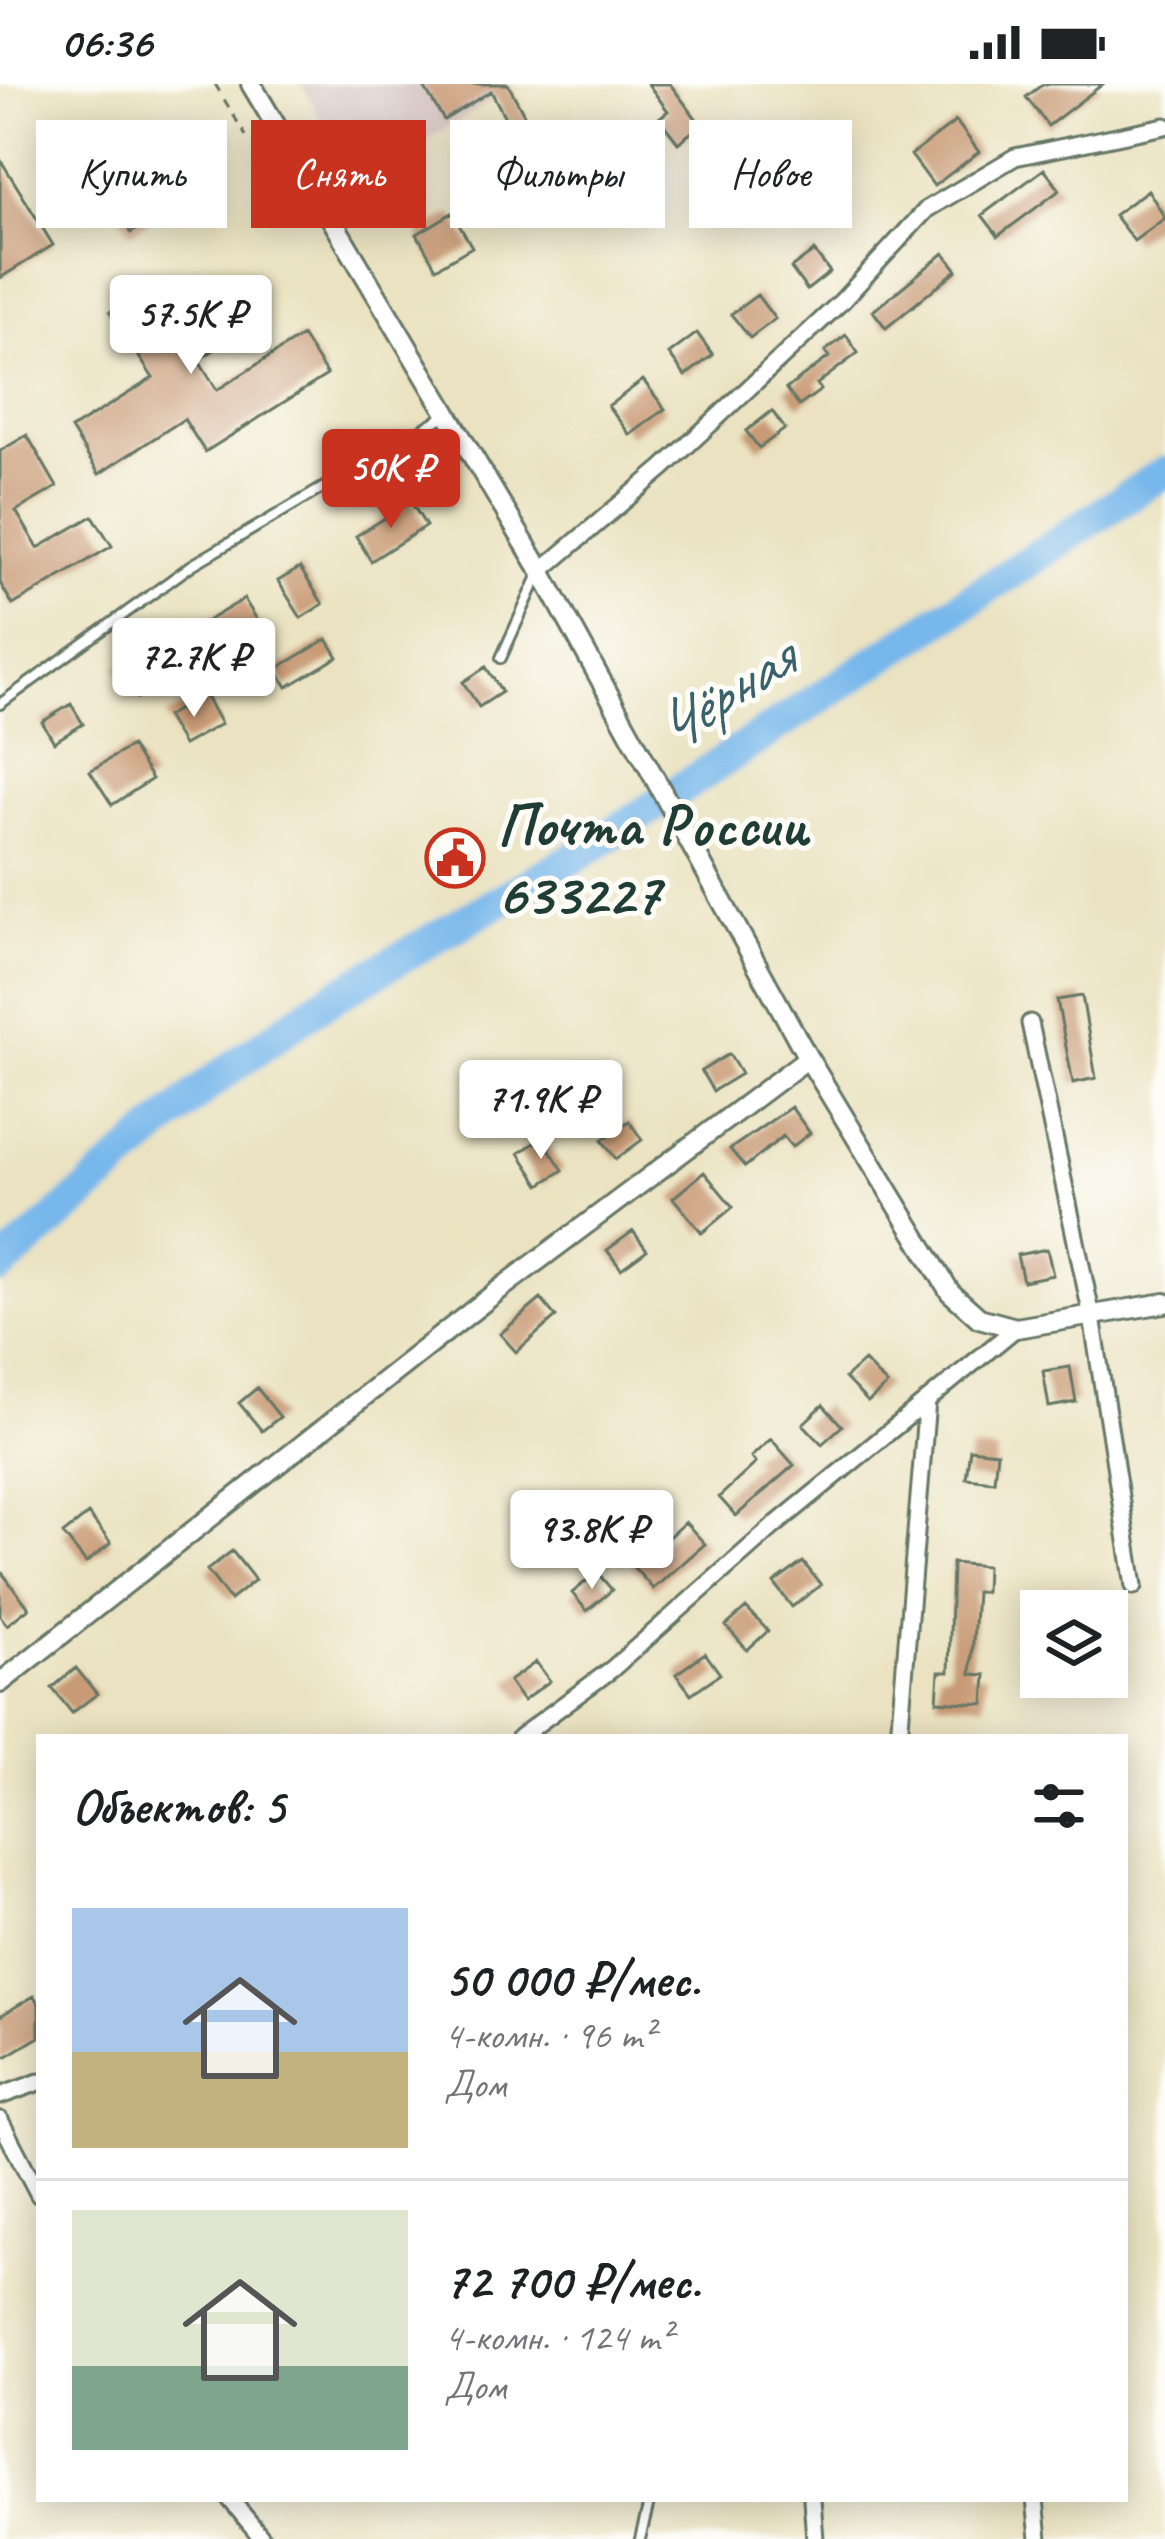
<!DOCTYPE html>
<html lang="ru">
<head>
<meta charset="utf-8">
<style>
  :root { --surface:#fff; --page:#f6f6f6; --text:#202124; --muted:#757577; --line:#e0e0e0; --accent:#c8321e }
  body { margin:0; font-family:Caveat,sans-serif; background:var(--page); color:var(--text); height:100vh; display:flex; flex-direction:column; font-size:45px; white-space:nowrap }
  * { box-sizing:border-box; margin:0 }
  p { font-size:39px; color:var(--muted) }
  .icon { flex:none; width:66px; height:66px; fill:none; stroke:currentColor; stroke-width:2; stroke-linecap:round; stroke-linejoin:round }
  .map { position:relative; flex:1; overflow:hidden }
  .sheet { position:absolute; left:36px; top:1650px; width:1092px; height:768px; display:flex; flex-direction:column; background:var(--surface); border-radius:0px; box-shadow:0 6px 30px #0003 }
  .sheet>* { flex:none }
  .banner { position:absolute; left:36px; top:36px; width:1095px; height:108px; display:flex; gap:24px }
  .tools { position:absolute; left:1020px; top:1506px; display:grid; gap:24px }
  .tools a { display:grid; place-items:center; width:108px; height:108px; border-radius:0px; background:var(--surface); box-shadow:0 6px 30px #0003; font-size:60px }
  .price { position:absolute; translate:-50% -102px; padding:0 27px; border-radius:12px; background:#fff; color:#222; font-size:39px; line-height:78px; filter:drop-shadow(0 3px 6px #0008) }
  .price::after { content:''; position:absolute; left:50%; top:72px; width:36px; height:27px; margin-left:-18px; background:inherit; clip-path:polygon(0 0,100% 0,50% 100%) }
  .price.on { background:var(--accent); color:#fff }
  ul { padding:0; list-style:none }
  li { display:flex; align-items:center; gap:36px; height:300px; padding:0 36px }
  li+li { border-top:3px solid var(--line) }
  li span { display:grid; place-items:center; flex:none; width:336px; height:240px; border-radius:0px; color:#555 }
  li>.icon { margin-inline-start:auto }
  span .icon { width:144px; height:144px; fill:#fffc; stroke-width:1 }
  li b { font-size:51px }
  h2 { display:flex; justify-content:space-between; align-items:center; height:144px; padding:0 36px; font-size:51px }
  .chip { padding:0 42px; border-radius:0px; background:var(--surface); box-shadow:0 6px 30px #0003; font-size:42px; line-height:108px }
  .chip.on { background:var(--accent); color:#fff }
  .status { display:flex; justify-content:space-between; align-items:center; height:84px; padding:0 60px; background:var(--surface); direction:ltr }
  .status svg { height:33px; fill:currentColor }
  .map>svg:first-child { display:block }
  .industrial { fill:#d1bfbd }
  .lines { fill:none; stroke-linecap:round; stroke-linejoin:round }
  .river { stroke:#77b7eb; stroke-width:33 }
  .building { fill:#c89a75 }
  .service-casing { stroke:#667765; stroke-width:14 }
  .minor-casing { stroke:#667765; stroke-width:21 }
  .tertiary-casing { stroke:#667765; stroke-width:24 }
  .path { stroke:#667765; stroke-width:3; stroke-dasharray:9 9; stroke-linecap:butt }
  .service { stroke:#fff; stroke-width:8 }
  .minor { stroke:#fff; stroke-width:15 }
  .tertiary { stroke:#fff; stroke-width:18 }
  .labels { text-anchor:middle; stroke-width:10; stroke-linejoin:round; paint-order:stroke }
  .poi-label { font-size:60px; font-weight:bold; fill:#1f3d34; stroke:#fdfcf7; text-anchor:start }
  .water-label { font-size:63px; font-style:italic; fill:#39626b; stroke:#fdfcf7 }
</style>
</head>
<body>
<div class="status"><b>06:36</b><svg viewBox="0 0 49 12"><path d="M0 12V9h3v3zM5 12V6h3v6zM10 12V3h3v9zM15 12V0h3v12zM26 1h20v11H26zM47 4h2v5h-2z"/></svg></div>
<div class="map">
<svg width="1165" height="2455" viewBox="0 0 1165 2455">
  <rect width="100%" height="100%" fill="#fdfcf7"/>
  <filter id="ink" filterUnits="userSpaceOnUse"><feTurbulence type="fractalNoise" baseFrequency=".00833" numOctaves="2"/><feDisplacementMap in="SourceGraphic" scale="24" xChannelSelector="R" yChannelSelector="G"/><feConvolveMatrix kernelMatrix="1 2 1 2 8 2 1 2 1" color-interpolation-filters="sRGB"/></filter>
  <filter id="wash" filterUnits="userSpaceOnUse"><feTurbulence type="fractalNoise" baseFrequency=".004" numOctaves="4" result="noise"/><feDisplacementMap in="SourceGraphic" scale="48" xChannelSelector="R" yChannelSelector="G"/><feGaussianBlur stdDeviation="2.7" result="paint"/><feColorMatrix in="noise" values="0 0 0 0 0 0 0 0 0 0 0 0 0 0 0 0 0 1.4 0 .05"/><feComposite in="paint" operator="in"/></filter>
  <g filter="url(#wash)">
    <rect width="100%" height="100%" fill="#eae2c0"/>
    <path class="industrial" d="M301 0H518L358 99Z"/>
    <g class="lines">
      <path class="river" d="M0 1184 209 1000 319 921 584 768 1165 388"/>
    </g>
    <g id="blocks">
      <path class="building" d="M422 0H508L528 38 512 47 491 7 444 36Z
        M648 0H670L701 41 678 59 659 34 668 27Z
        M1043 0H1103L1048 42 1026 13Z
        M956 37 979 68 934 102 911 71Z
        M504 55 529 98 506 111 481 68Z
        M0 75 53 161 0 194Z
        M173 76 194 110 131 149 110 115Z
        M579 77 601 107 571 130 548 100Z
        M1044 85 1060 106 998 152 982 131Z
        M1148 106 1165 134 1134 157 1114 131Z
        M452 129 472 163 436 184 417 150Z
        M814 167 830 188 807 206 791 184Z
        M944 169 957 186 886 244 873 227Z
        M223 194 253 241 198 276 217 306 302 252 327 291 205 368 184 335 99 390 71 345 153 294 110 228 145 205 162 232Z
        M757 211 775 235 750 254 731 230Z
        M697 249 713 271 685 292 669 270Z
        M846 251 858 269 817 300 821 306 799 322 786 305 829 273 825 267Z
        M643 296 665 325 630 351 608 322Z
        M772 327 785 345 759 364 746 347Z
        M27 351 57 403 16 427 38 464 93 432 112 462 13 521 0 499V367Z
        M411 418 426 442 371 477 356 452Z
        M300 484 323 520 301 534 278 497Z
        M244 515 261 542 224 565 207 537Z
        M163 555 183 586 137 614 117 583Z
        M327 555 338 573 287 603 276 585Z
        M486 583 502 608 479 623 463 598Z
        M205 611 221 640 183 661 166 632Z
        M71 620 83 640 54 658 42 638Z
        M131 662 152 695 112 721 90 687Z
        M1082 912 1096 994 1073 999 1057 916Z
        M729 970 741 990 713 1007 701 987Z
        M791 1023 810 1049 792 1063 783 1052 745 1083 730 1065Z
        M629 1037 642 1056 616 1075 602 1056Z
        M542 1054 563 1086 540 1101 519 1069Z
        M704 1088 733 1123 702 1149 673 1114Z
        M633 1147 647 1166 621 1185 607 1166Z
        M1047 1165 1053 1191 1023 1197 1017 1171Z
        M541 1215 556 1233 516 1268 500 1250Z
        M864 1277 887 1301 868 1318 845 1294Z
        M1070 1283 1076 1318 1049 1323 1043 1287Z
        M257 1304 280 1333 262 1347 239 1319Z
        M823 1321 842 1342 822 1360 803 1340Z
        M771 1355 794 1381 736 1432 719 1413 756 1379 751 1373Z
        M970 1365 997 1368 994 1397 966 1394Z
        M88 1430 111 1459 86 1479 63 1450Z
        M685 1438 705 1460 653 1505 631 1480 649 1465 652 1468Z
        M232 1467 255 1496 230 1516 207 1486Z
        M803 1478 821 1501 792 1523 774 1499Z
        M952 1479 986 1482 985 1508H976L971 1590 986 1591 984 1620 937 1617 939 1588H949Z
        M0 1486 29 1524 7 1541 0 1532Z
        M597 1488 612 1506 587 1527 572 1509Z
        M746 1524 768 1547 747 1566 726 1542Z
        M705 1569 720 1590 691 1610 676 1590Z
        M536 1578 550 1597 523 1617 509 1597Z
        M76 1584 97 1610 72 1629 52 1604Z
        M34 1912 39 1921V1953L0 1976V1932Z"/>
    </g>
  </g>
  <g filter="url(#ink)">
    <use href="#blocks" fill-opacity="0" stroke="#667765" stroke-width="3"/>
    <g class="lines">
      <defs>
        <path id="service" d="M501 574 540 488
          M0 620 192 481 446 331
          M640 2455 650 2415"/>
        <path id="minor" d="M541 487 663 384 842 217 927 125 1015 73 1165 42
          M1030 939 1092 1233 1134 1502
          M520 1653 612 1585 774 1442 1016 1244
          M899 1653 927 1317
          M0 2012 39 1998
          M0 2036 39 2111
          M230 2415 263 2455
          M812 2415 815 2455
          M1035 2415 1039 2455"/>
        <path id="tertiary" d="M251 0 541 487 808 974 950 1208 979 1234 1016 1244 1165 1219
          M0 1599 504 1202 808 974"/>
      </defs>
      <use href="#service" class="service-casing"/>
      <use href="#minor" class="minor-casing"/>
      <use href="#tertiary" class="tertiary-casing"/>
      <path class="path" d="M215 0 246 52"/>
      <use href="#service" class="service"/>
      <use href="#minor" class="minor"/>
      <use href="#tertiary" class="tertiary"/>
    </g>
  </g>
  <defs>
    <symbol id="civic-ring" viewBox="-11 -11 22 22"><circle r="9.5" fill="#fdfcf7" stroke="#c8321e" stroke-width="1.5"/><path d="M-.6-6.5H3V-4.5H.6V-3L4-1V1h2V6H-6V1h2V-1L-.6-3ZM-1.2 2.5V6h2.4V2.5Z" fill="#c8321e"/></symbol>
  </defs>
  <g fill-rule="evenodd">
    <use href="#civic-ring" x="422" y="741" width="66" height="66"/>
  </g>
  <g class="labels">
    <g class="poi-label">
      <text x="497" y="761">Почта России<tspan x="497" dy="69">633227</tspan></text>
    </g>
    <g class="water-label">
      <text transform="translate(723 609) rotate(-33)" y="22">Чёрная</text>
    </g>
  </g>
</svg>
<div class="tools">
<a><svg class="icon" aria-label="layers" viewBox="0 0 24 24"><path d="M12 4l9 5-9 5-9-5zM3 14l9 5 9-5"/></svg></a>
</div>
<b class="price" style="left:191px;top:293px">57.5K ₽</b>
<b class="price on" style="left:391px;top:447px">50K ₽</b>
<b class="price" style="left:194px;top:636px">72.7K ₽</b>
<b class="price" style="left:541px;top:1078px">71.9K ₽</b>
<b class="price" style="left:592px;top:1508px">93.8K ₽</b>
<div class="banner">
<a class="chip">Купить</a>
<a class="chip on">Снять</a>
<a class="chip">Фильтры</a>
<a class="chip">Новое</a>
</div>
<section class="sheet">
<h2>Объектов: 5<svg class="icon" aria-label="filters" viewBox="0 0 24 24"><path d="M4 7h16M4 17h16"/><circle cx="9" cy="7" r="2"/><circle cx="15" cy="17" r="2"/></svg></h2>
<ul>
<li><span style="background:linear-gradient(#a9c7e8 60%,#c2b280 0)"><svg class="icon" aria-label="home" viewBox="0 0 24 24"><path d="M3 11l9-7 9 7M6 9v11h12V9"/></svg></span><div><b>50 000 ₽/мес.</b><p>4-комн. · 96 m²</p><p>Дом</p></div></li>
<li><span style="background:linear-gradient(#dfe7d0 65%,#7fa58c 0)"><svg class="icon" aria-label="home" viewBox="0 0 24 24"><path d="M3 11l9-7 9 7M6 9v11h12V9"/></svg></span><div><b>72 700 ₽/мес.</b><p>4-комн. · 124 m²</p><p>Дом</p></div></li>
</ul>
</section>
</div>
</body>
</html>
